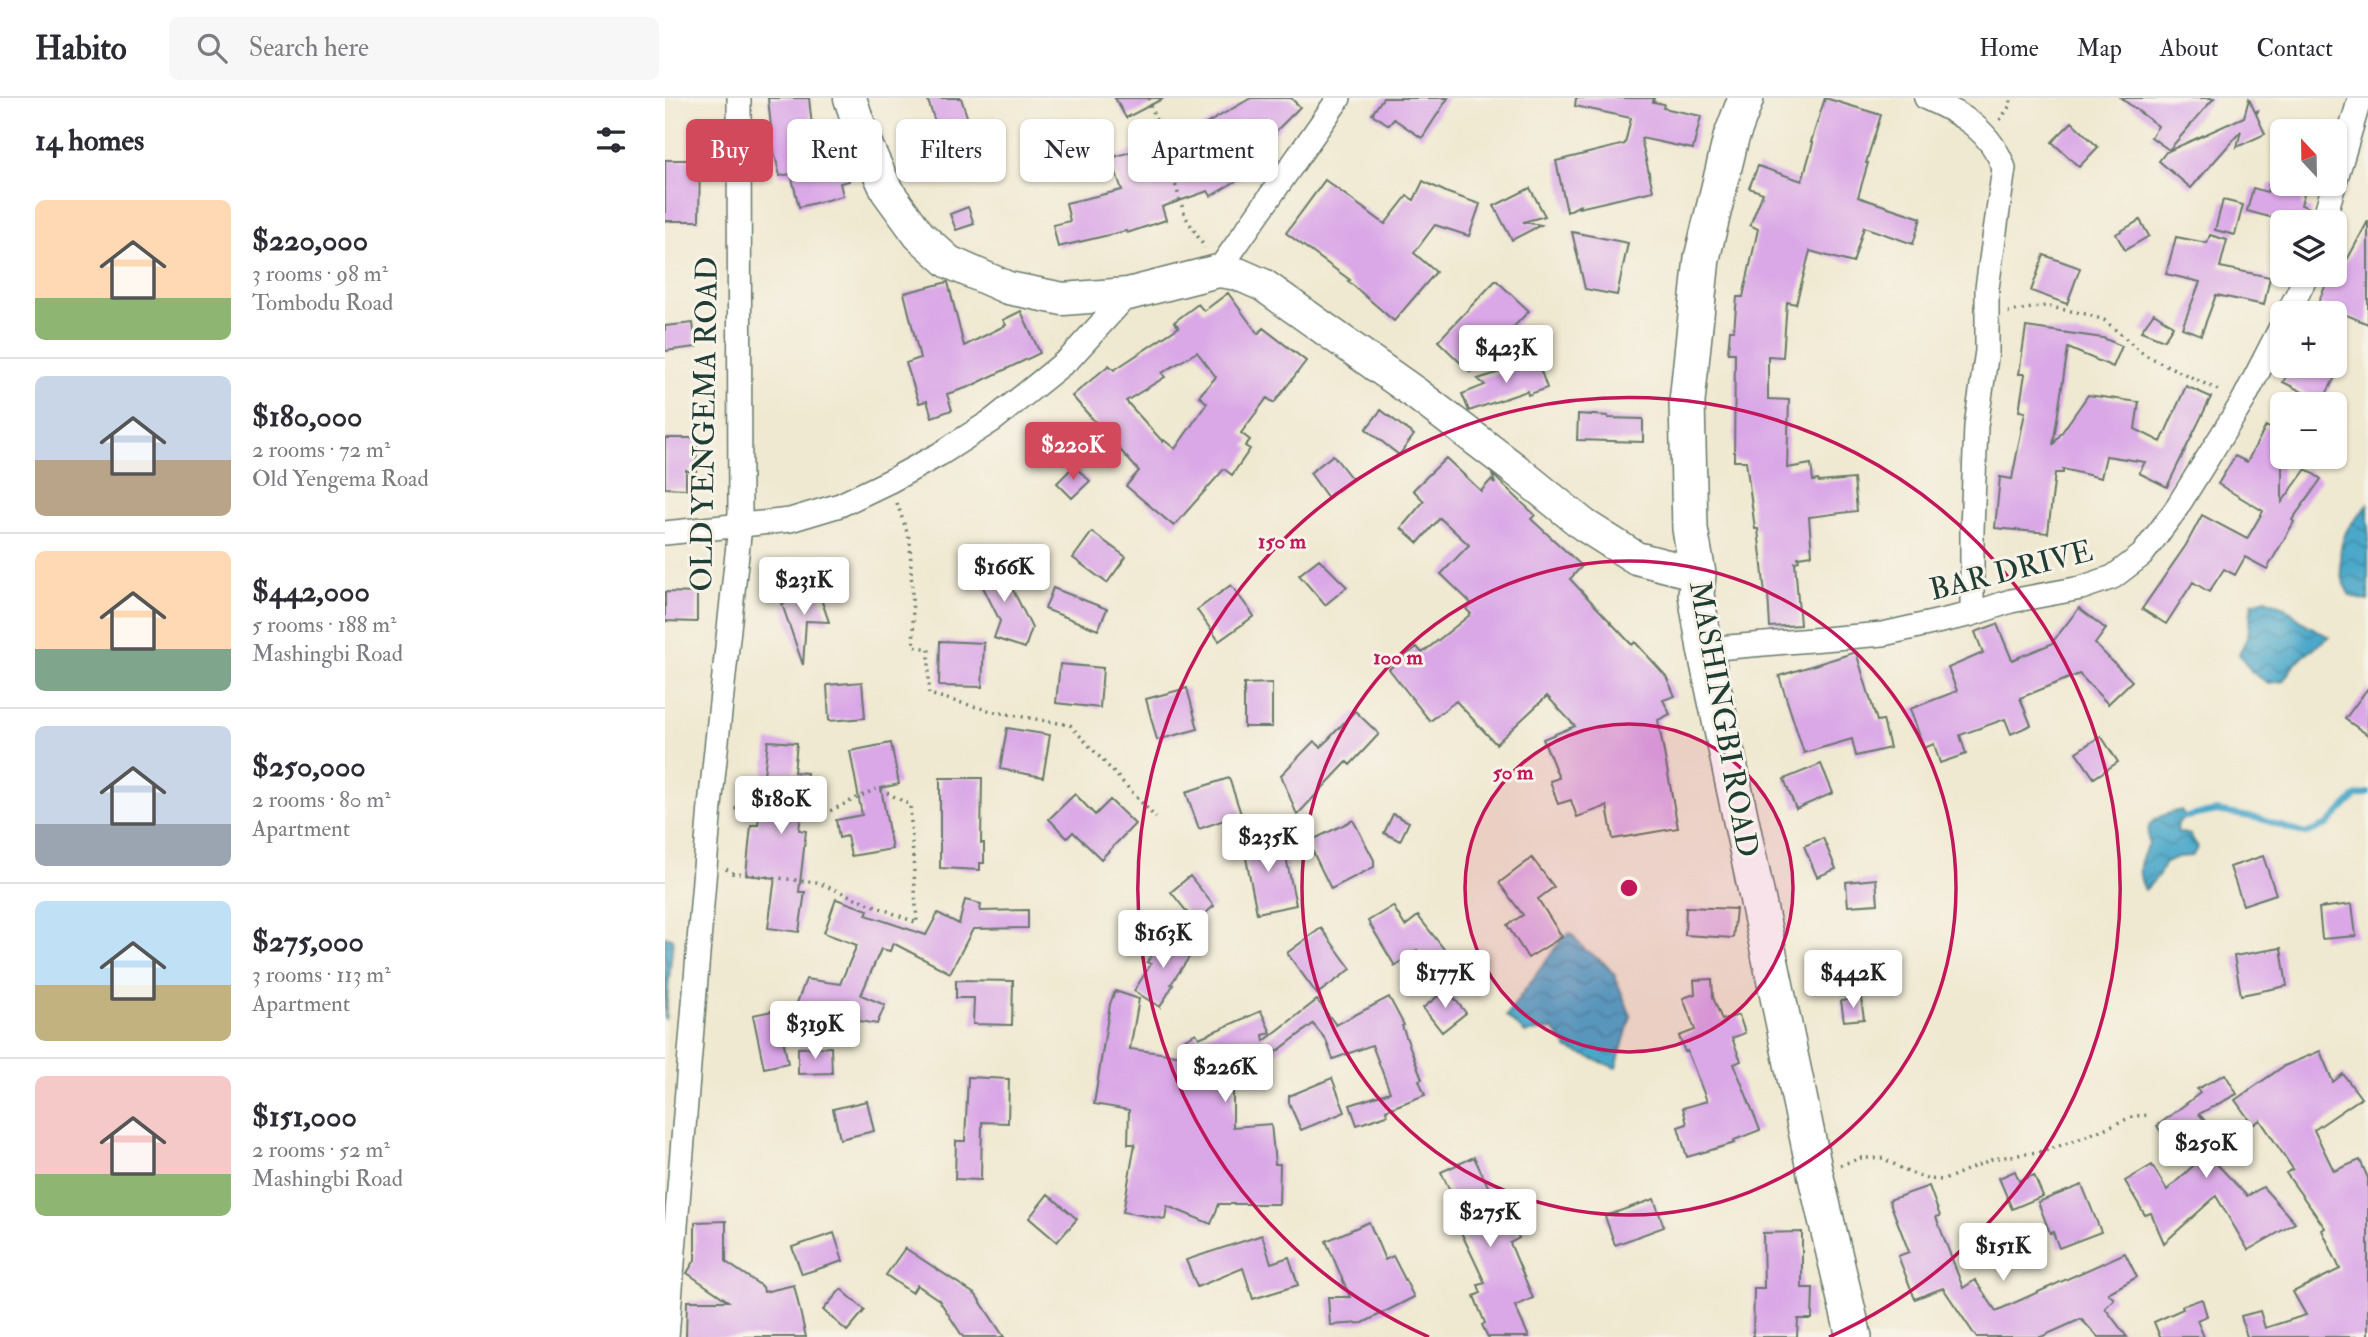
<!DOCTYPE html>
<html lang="en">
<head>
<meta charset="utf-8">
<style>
  :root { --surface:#fff; --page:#f7f7f7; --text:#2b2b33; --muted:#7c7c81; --line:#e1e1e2; --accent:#d1495b }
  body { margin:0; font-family:"IM FELL Double Pica",serif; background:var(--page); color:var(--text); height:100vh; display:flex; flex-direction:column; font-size:26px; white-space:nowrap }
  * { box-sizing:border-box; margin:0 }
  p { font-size:23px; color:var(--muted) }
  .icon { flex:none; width:38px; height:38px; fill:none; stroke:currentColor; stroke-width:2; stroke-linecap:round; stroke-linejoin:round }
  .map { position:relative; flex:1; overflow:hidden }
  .side { display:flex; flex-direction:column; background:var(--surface); width:665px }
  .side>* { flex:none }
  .top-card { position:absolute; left:21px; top:21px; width:665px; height:63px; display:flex; gap:14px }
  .needle { width:46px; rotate:338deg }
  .tools { position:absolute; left:1605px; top:21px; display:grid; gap:14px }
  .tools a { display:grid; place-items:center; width:77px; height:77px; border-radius:10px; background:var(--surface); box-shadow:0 2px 5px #0004; font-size:35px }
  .price { position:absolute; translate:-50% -60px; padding:0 16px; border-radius:7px; background:#fff; color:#222; font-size:23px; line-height:46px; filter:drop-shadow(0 2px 4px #0008) }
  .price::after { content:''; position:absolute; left:50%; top:42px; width:21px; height:16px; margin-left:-10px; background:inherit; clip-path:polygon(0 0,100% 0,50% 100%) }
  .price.selected { background:var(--accent); color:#fff }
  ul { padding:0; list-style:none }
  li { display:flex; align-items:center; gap:21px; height:175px; padding:0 35px }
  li+li { border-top:2px solid var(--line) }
  li span { display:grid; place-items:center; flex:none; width:196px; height:140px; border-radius:10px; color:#555 }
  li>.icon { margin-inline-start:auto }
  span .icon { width:84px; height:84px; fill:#fffc; stroke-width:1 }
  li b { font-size:30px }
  h2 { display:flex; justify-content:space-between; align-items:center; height:84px; padding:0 35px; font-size:30px }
  .chip { padding:0 24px; border-radius:10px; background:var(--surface); box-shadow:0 2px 5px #0004; font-size:24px; line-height:63px }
  .chip.selected { background:var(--accent); color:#fff }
  header { display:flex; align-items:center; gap:42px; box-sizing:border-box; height:98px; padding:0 35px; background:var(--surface); border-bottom:2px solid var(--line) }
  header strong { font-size:33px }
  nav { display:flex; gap:38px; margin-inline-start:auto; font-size:24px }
  .search { width:490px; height:63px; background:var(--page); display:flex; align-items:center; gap:18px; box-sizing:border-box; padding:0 24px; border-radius:10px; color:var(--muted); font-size:26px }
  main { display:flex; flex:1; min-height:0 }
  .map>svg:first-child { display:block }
  .water { fill:url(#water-waves); stroke:#36727f; stroke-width:2 }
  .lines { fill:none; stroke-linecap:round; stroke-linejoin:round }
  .stream { stroke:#4ca8ca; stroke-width:6 }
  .building { fill:#daa7e7; fill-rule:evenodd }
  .street-casing { stroke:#68796b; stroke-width:26 }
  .secondary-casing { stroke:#68796b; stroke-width:35 }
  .primary-casing { stroke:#68796b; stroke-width:38 }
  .path { stroke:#68796b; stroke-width:3.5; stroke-dasharray:2 5; stroke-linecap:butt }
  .street { stroke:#fff; stroke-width:23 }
  .secondary { stroke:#fff; stroke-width:32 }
  .primary { stroke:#fff; stroke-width:35 }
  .ring { fill:none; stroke:#c2185b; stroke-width:3.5 }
  .labels { text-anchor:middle; stroke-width:6; stroke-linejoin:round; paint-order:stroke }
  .street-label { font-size:30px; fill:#1f3d34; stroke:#f7f3e8 }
  .centre { fill:#c2185b; stroke:#f7f3e8; stroke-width:3.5 }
  .ring-label { font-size:21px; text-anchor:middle; font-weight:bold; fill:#c2185b; stroke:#f7f3e8; stroke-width:6; stroke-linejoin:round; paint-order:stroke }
</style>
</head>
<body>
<header>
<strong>Habito</strong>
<div class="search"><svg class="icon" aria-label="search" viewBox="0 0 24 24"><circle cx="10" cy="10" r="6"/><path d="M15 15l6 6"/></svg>Search here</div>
<nav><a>Home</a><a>Map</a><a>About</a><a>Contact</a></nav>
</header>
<main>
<section class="side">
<h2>14 homes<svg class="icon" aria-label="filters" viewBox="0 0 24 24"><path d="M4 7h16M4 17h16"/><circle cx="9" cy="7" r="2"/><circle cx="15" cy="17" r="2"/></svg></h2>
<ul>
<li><span style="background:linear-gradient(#ffd9b3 70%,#8fb573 0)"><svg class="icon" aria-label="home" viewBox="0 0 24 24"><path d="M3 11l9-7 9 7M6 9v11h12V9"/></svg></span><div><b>$220,000</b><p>3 rooms · 98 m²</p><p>Tombodu Road</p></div></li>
<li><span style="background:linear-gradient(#c9d6e8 60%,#b9a48a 0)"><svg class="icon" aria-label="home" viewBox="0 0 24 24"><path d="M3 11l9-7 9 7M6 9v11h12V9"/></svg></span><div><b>$180,000</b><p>2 rooms · 72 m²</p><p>Old Yengema Road</p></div></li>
<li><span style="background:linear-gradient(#ffd9b3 70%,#7fa58c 0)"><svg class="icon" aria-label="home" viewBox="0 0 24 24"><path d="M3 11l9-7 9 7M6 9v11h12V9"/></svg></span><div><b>$442,000</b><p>5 rooms · 188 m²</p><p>Mashingbi Road</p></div></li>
<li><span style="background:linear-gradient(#c9d6e8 70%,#9aa5b1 0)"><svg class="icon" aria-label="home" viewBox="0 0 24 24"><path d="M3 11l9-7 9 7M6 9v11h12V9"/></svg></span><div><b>$250,000</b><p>2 rooms · 80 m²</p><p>Apartment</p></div></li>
<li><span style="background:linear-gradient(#bfe0f5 60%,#c2b280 0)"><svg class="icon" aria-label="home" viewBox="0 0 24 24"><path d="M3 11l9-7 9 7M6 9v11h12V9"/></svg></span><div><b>$275,000</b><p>3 rooms · 113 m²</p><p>Apartment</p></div></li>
<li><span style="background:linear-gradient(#f6c9c9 70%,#8fb573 0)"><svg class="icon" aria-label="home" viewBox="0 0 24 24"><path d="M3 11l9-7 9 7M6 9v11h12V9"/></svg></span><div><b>$151,000</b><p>2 rooms · 52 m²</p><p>Mashingbi Road</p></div></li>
</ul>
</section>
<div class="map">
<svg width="1703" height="1239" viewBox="0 0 1703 1239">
  <defs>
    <pattern id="water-waves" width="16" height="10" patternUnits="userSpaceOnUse" patternTransform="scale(1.75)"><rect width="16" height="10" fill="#4ca8ca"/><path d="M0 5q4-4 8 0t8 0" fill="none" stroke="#3f8aa5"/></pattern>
  </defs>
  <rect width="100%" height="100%" fill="#f7f3e8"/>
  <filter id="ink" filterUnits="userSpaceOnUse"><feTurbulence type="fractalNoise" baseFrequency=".0143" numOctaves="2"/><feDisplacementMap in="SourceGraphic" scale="14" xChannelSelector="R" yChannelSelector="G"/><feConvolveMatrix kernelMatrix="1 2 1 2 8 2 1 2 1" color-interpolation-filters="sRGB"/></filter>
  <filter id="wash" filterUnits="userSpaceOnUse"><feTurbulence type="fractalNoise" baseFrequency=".00686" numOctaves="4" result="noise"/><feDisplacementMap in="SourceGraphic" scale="28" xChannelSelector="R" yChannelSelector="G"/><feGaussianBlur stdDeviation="1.57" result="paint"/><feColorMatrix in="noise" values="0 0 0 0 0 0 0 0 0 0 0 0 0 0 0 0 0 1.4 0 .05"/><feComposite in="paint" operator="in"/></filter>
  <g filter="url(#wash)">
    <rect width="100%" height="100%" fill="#f0e9d1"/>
    <path class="water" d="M1703 406V503H1702L1685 498C1674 479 1671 453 1682 432 1687 423 1697 415 1703 406Z
      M1601 501 1620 509 1636 523 1664 539 1630 565 1618 583 1603 585 1587 574 1574 556 1583 538 1587 505Z
      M1516 712 1521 719 1513 725 1512 734 1525 737 1533 749 1527 758 1513 759 1500 764 1494 777 1480 792C1471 775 1474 761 1484 746 1478 720 1495 718 1516 712Z
      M906 835 919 851 938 864 949 876 966 918 951 970 903 951 888 931 860 935 841 918 899 838Z
      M0 838 8 841 0 922Z"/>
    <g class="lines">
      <path class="stream" d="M1521 719 1552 713 1596 721 1640 736 1662 727 1691 698 1703 695"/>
    </g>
    <g id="blocks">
      <path class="building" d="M103 0H144L149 47 173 41 184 83 175 85 178 98 134 109 126 76 115 78 108 49Z
        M262 0H296L311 46 281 56Z
        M450 0H499L461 20Z
        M586 0H626L635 9 582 62 588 73 546 98 543 93 497 109 501 122 462 135 461 133 393 149 388 127 405 123 401 105 457 92 446 60 478 50 487 79 528 65 518 48 525 43 522 37Z
        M718 0H783L757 40 729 21 724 27 707 16Z
        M911 0H989L988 4 999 6 998 10 1036 18 1028 51 976 40 988 93 914 110 915 107 902 114 891 63 960 46 966 20 910 8Z
        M1160 0 1216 17 1201 65H1203L1193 99 1256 120 1248 146 1199 129 1188 165 1145 153 1131 206 1122 204 1118 259 1103 258V301L1124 302 1122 370 1146 366 1148 383 1153 382 1154 384 1189 381 1192 413 1144 419 1147 457 1133 459 1134 463 1130 464 1135 527 1105 529 1103 496H1100L1093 431H1090L1081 363H1069L1070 255H1063L1065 232H1069L1072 199H1078L1093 131 1085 127 1098 95 1084 90 1093 68 1137 83 1148 45 1146 44Z
        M1456 0H1549L1504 52 1486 39 1493 28Z
        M1584 1 1590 14 1594 12 1591 16 1600 36 1572 49 1576 33 1526 90 1494 63 1501 54 1579 19Z
        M1407 24 1433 49 1414 69 1387 44Z
        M0 62H35L34 123H0Z
        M660 82 720 126 742 98 749 102 758 83 783 95 815 106 804 138 770 127 749 155 771 174 729 223 683 183 685 182 621 135Z
        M1604 86H1642L1636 107 1647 111 1644 124H1623L1582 113 1588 90 1602 94Z
        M865 90 880 118 858 124 876 127 847 142 829 108Z
        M1558 102 1578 107 1570 137 1550 132Z
        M303 109 309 126 291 132 285 116Z
        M1475 122 1484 138 1460 152 1451 136Z
        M1703 123V226L1653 205 1665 177H1674Z
        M907 134 963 145 952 197 920 191Z
        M1545 137 1562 142 1555 169 1605 179 1599 207 1551 197 1536 237 1517 230 1535 184 1501 176 1511 139 1542 145Z
        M1379 157 1415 170 1402 206 1366 193Z
        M831 182 864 213 805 274 773 243Z
        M283 184 299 248 341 227 338 222 356 213 375 255 304 289 282 296 287 312 267 319 262 303 254 305 241 265 255 260 239 195Z
        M563 195 593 236 598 230 641 263 609 305 602 300 576 335 585 342 580 348 585 351 567 377 559 371 509 428 461 388 474 373 407 298 444 267 449 272 514 229 509 224 533 206 539 213ZM532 254 551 279 534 298 542 305 510 351 499 342 498 344 461 303 500 279 497 275Z
        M1489 215 1508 228 1499 242 1476 233Z
        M28 225 31 249 0 253V228Z
        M1361 229 1438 240 1457 248 1448 269 1403 250 1388 347 1423 297 1474 304 1470 331 1496 344 1521 288 1546 299 1502 389 1474 375 1480 364 1441 358 1436 380 1398 371V375H1390L1383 435 1330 430 1335 379 1347 381 1360 314 1354 313 1360 276H1354Z
        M872 262 882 290 863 297 862 293 804 313 797 296 820 287 813 281Z
        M1627 268H1676L1657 304 1618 284Z
        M716 312 749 337 734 357 701 331Z
        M913 316 943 318V320L978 321V344L912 342Z
        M1601 328 1617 337V404L1641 371 1656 381 1627 422 1629 424 1602 471 1580 459 1570 477 1559 471 1544 494 1528 484 1501 526 1477 511 1521 447 1537 417 1582 441 1598 413 1553 386 1570 358 1582 364Z
        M0 340H32L31 376 21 372V391L0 390Z
        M668 357 687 381 663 400 645 375Z
        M781 360 816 393 826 382 830 386 827 376 870 417 866 421 917 468 905 481 967 547 970 544 1001 578 1010 598 998 602 1005 616 993 622 1013 730 948 741 942 708 912 719 906 702 893 706 885 683 894 680 878 641 910 628 882 598 831 646 791 603 765 623 724 571 752 549 757 555 806 516 801 511 806 505 776 476 804 447 775 420 753 445 736 430 759 403 748 392Z
        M409 368 425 383 407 400 392 385Z
        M427 434 461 459 442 485 408 460Z
        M331 458 367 530 360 550 329 540 335 523 308 469Z
        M654 461 682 489 660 507 634 477Z
        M566 487 589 518 554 543 532 512Z
        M388 490 442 511 433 532 380 511Z
        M0 494 32 495V524L0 523Z
        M154 495 164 524 141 523 138 567 117 506Z
        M1414 510 1441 531 1430 546 1467 583 1443 606 1414 576 1355 600 1366 627 1346 636 1340 621 1295 637 1301 656 1275 665 1269 646 1259 650 1245 611 1292 593 1283 570 1318 555 1310 534 1332 526 1347 562 1386 546Z
        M275 543 319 545 317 589 274 588Z
        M1191 554 1212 623 1218 622 1225 650 1191 658 1187 641 1139 655 1114 578Z
        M395 566 438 570 435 610 391 605Z
        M197 584 200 620 164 623 162 587Z
        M607 585V629H579V586Z
        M522 590 533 631 492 642 481 601Z
        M1703 590V637L1680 621Z
        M690 613 714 636 685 667 682 664 632 717 616 677 649 643 656 649Z
        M342 630 385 637 378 679 335 671Z
        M1436 638 1453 664 1429 680 1411 654Z
        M103 643 132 645 129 674 142 675 134 732 141 733 134 794H140L134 834 103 830 110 780 81 777 86 727H93Z
        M226 645 234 686 216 690 227 751 186 758 182 738 174 740 171 722 197 717 185 653Z
        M1156 666 1168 695 1131 711 1119 681Z
        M275 680H317L316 745H319V765H315V772L275 770Z
        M564 680 576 716 534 731 521 694Z
        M410 696 430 717 445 702 470 726 436 761 408 734 402 740 384 721Z
        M728 716 744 724 735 743 719 735Z
        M688 722 709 762V769L666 791 643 744Z
        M598 735 601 749 618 745 631 807 592 815 577 740Z
        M1158 740 1171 771 1152 779 1139 748Z
        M1598 758 1611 796 1578 807 1565 769Z
        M867 760 889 789 873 801 897 839 863 860 842 827 858 817 834 785Z
        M525 778 549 808 530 824 506 794Z
        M1211 781 1213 806 1183 808 1181 784Z
        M171 801 203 812 201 817 261 837 273 815 294 826 300 802 316 806 315 813 363 812V830L308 831 285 875 228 845 225 853 216 851 196 897 220 907 212 926 183 921 164 914V919L129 913 141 881 175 886 192 847 159 835Z
        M1687 806 1691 838 1657 841 1654 810Z
        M728 808 740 828 753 818 796 873 776 887 752 852 730 868 703 823Z
        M1021 809 1071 811 1068 840 1020 837Z
        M656 830 686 871 652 896 622 855Z
        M501 836 527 855 506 886 508 887 495 909 469 893 486 866 482 864Z
        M1616 850 1622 888 1576 897 1569 858Z
        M1047 881 1048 899 1057 922 1074 917 1080 935 1067 940 1076 963 1069 966 1095 1032 1069 1042 1070 1045 1022 1059 1013 1029 1022 1026 1018 1010 1042 1003 1022 953 1020 954 1014 938 1030 932 1018 900 1030 896 1029 882Z
        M291 882 348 883 347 927 308 926 309 900H291Z
        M782 891 801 915 777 934 758 910Z
        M450 893 474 901 465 951 526 959 517 943 531 935 534 940 596 913 606 935 598 937 599 943 652 902 671 927 724 899 739 927 737 928 757 981 754 982 760 997 721 1012 722 1017 692 1027 685 1007 725 994 707 947 668 961 661 942 648 926 601 962V970L568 985V1029L606 1026 610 1066H615L614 1106H554L546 1126 502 1108 500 1121 458 1114 470 1046H463L464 1012 429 1006 445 906Z
        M1196 900 1199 921 1179 923 1176 903Z
        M112 912 123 965 99 970 88 917Z
        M166 949 167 975 133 976V950Z
        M1655 953 1668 984 1678 976 1696 1000 1649 1032 1669 1073 1695 1062 1703 1080V1239H1582L1576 1218 1595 1213 1600 1230 1641 1217 1628 1194 1675 1171 1657 1132 1660 1130 1621 1075 1628 1071 1595 1022 1588 1027 1570 1002 1619 968Z
        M1560 976 1572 996 1534 1016 1563 1050 1549 1063 1582 1098 1598 1089 1630 1125 1583 1152 1551 1098 1499 1145 1486 1115 1480 1117 1460 1083 1487 1067 1502 1092 1540 1057 1516 1027 1498 1037 1492 1028 1535 995 1532 991Z
        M303 979 344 981 343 1025 317 1024 316 1082 290 1081 291 1043H300Z
        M667 980 680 1014 636 1032 624 1005V998Z
        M202 1003 209 1033 175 1041 168 1011Z
        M809 1059 830 1103 841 1098 853 1123 847 1126 854 1140 845 1145 868 1200 850 1208 864 1239H823L817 1227 820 1225 809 1198 816 1195 813 1187 820 1185 786 1113 793 1110 776 1074Z
        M1350 1073 1354 1083 1369 1077 1378 1098 1347 1111 1334 1080Z
        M1417 1087 1436 1134 1394 1150 1388 1134 1385 1135 1373 1104Z
        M1264 1088 1275 1118 1271 1119 1298 1190 1310 1182 1331 1213 1460 1155 1472 1179 1443 1195 1449 1201 1440 1210 1462 1239H1433L1416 1221 1376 1239H1311L1278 1190 1250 1201 1233 1158 1244 1154 1224 1102Z
        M383 1096 412 1121 392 1144 364 1120Z
        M989 1101 999 1129 950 1147 940 1118Z
        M61 1123V1164L98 1189 99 1194 129 1187 141 1239H21L22 1203H63L22 1175 30 1162V1124Z
        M704 1124 720 1162 728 1158 749 1199 698 1225 665 1227 663 1199H685L661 1143Z
        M1137 1134V1190H1148L1147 1221H1133L1132 1239H1088L1089 1190H1099L1098 1135Z
        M169 1135 178 1163 137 1176 127 1149Z
        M597 1137 606 1165 624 1159 633 1187 588 1201 578 1170 532 1189 521 1162Z
        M240 1150 311 1197 339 1239H298L274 1202 252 1187 247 1195 221 1177Z
        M176 1191 200 1212 182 1233 158 1212Z
        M1537 1201 1542 1218 1532 1222 1539 1239H1495L1489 1224 1518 1211 1517 1208Z"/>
    </g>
  </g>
  <g filter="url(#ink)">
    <use href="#blocks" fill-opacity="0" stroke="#68796b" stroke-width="2"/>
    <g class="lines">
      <defs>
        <path id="street" d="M1261 0C1296 15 1326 33 1339 70L1322 190V253L1311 328 1307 432V516
          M1658 124 1695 0
          M553 173 674 0
          M1623 215 1642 177
          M0 435 125 422 175 407 225 383 275 356 328 322 405 260 463 196
          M1040 551 1218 536 1307 516 1346 503 1416 490 1448 479 1477 457 1509 414 1578 303 1617 227
          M2 1239 45 708 75 428 74 0"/>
        <path id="secondary" d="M185 0 199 42 222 93 254 137 284 164 343 190 398 201 463 196 553 173 573 176 598 187 750 295 851 372 919 427 971 460 1033 476"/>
        <path id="primary" d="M1081 0 1066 40 1037 160 1022 304 1025 431 1033 476 1031 496 1040 551 1150 1075 1189 1239"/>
      </defs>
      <use href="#street" class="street-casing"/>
      <use href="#secondary" class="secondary-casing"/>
      <use href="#primary" class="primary-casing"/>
      <path class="path" d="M484 0 520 118 540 150
        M1335 22 1346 6 1345 0
        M1343 214 1380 208 1421 216 1439 222 1480 257 1557 294
        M232 405 245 443 249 548 264 551V596L330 614 405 627 491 720
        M61 771 67 775 151 784 252 825 245 707 213 690 150 720 65 710
        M1175 1067 1196 1060H1218L1241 1073 1262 1081 1279 1082 1327 1061 1379 1053 1412 1042 1469 1018 1486 1017"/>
      <use href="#street" class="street"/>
      <use href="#secondary" class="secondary"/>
      <use href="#primary" class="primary"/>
    </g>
  </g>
  <circle cx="964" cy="790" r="164" fill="#c2185b" fill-opacity=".12"/>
  <g class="ring">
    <circle cx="964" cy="790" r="164"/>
    <circle cx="964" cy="790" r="327"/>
    <path d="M764 1239A491 491 0 1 1 1164 1239"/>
  </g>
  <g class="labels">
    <g class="street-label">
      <text transform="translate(39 326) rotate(-89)" y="10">OLD YENGEMA ROAD</text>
      <text transform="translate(1346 472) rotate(-14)" y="10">BAR DRIVE</text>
      <text transform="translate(1059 621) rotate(80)" y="10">MASHINGBI ROAD</text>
    </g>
  </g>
  <circle cx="964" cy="790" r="10" class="centre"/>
  <g class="ring-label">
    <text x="617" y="450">150 m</text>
    <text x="733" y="566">100 m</text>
    <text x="848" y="681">50 m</text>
  </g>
</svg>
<div class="tools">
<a><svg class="needle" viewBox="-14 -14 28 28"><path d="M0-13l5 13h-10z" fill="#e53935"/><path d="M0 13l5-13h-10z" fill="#7c7c81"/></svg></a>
<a><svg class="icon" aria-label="layers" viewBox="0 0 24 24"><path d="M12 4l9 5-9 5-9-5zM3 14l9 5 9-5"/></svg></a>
<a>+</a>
<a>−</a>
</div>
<b class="price" style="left:841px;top:287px">$423K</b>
<b class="price selected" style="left:408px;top:384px">$220K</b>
<b class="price" style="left:339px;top:506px">$166K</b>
<b class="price" style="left:139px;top:519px">$231K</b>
<b class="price" style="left:116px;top:738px">$180K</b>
<b class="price" style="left:603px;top:776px">$235K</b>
<b class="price" style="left:498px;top:872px">$163K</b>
<b class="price" style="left:780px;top:912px">$177K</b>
<b class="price" style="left:1188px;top:912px">$442K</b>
<b class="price" style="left:150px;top:963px">$319K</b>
<b class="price" style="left:560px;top:1006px">$226K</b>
<b class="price" style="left:1541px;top:1082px">$250K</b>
<b class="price" style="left:825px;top:1151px">$275K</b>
<b class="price" style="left:1338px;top:1185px">$151K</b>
<div class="top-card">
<a class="chip selected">Buy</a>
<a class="chip">Rent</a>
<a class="chip">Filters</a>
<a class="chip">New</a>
<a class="chip">Apartment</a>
</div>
</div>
</main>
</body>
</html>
